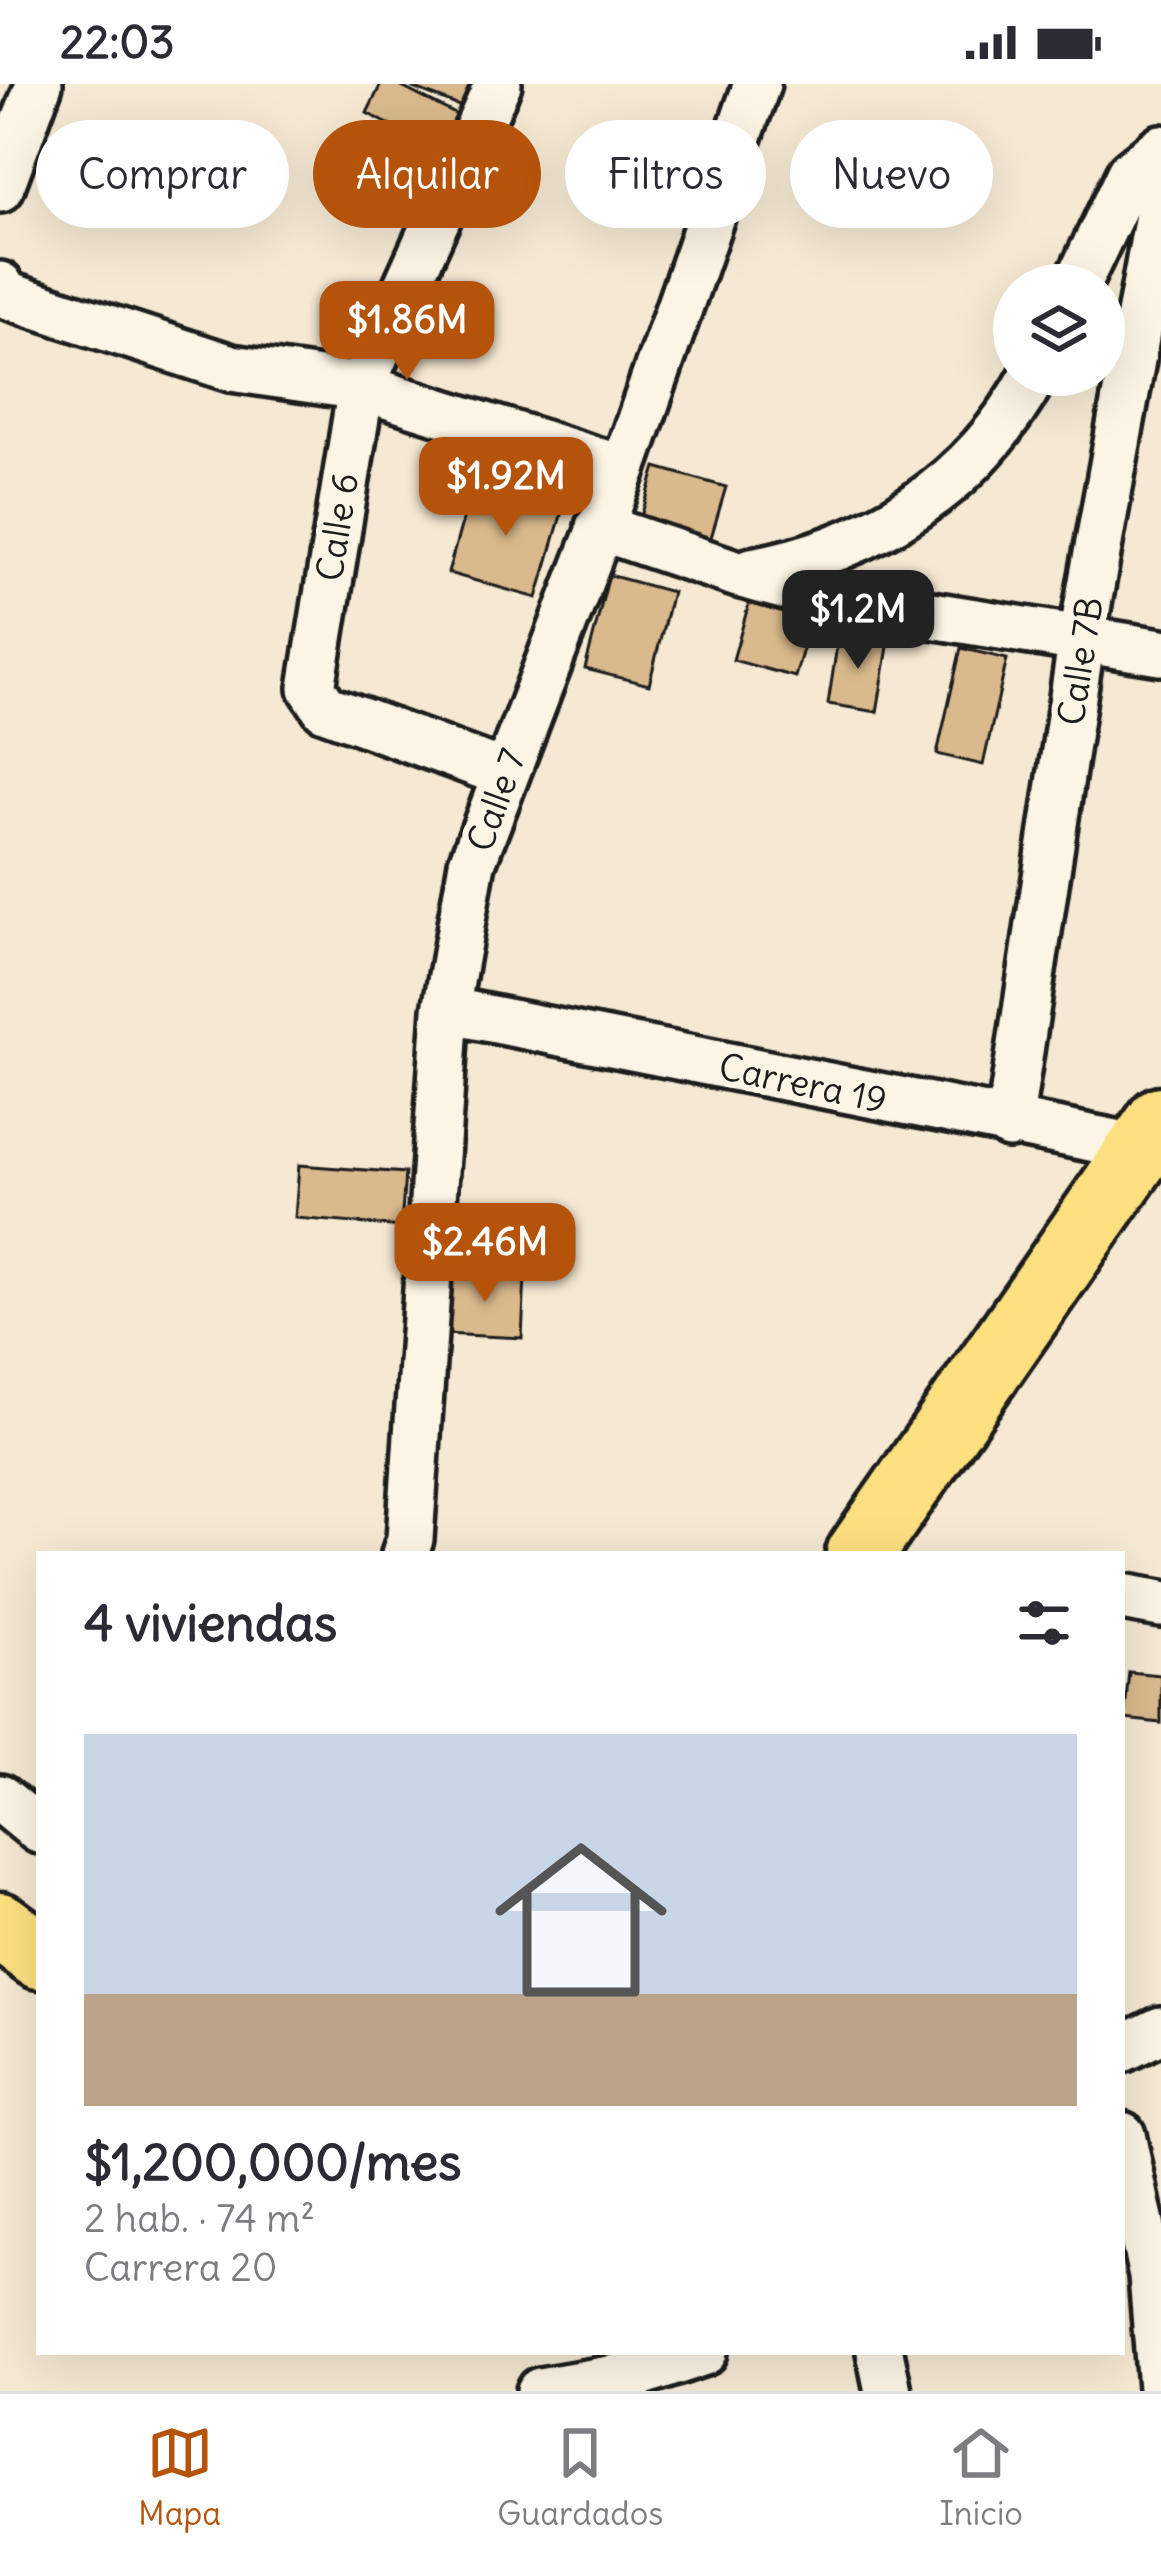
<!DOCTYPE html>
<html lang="es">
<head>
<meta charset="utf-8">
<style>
  :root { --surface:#fff; --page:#f2f2f3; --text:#2b2b33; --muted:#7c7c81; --line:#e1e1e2; --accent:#b45309 }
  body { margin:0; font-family:Delius,sans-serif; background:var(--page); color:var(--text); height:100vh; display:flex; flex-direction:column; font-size:45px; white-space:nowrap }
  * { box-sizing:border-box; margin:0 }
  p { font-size:39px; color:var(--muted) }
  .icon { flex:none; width:66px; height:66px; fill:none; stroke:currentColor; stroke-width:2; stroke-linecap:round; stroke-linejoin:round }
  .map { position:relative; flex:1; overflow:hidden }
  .side { position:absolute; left:36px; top:1467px; width:1089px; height:804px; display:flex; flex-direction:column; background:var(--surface); border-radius:0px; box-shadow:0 12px 48px #0002 }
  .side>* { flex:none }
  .hud { position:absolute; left:36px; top:36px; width:1089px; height:108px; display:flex; gap:24px }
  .controls { position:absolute; left:993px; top:180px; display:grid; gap:24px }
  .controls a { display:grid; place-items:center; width:132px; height:132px; border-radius:50%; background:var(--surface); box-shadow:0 12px 48px #0002; font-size:60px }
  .price { position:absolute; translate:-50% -102px; padding:0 27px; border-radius:24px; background:var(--accent); color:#fff; font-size:39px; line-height:78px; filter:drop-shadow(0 3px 6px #0008) }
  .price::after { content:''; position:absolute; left:50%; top:72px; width:36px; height:27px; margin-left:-18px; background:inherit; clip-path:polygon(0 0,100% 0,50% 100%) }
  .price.on { background:#222; color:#fff }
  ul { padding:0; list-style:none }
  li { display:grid; align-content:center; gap:24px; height:636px; padding:0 48px }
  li+li { border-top:3px solid var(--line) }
  li span { display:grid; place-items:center; height:372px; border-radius:0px; color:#555 }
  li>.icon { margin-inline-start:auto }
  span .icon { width:216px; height:216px; fill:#fffc; stroke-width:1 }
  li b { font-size:51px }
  h2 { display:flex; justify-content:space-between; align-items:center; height:144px; padding:0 48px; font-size:51px }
  .pill { padding:0 42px; border-radius:54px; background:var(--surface); box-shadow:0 12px 48px #0002; font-size:42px; line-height:108px }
  .pill.on { background:var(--accent); color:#fff }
  .status { display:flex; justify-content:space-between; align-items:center; height:84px; padding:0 60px; background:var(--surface); direction:ltr }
  .status svg { height:33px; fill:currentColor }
  .tab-bar { display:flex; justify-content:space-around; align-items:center; height:168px; border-top:3px solid var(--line); background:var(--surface); font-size:33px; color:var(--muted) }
  .tab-bar a { display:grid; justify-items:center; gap:6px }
  .tab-bar .on { color:var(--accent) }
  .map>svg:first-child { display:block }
  .building { fill:#daba8d; stroke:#1c1c1c; stroke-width:3 }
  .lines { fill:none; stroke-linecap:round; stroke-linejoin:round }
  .street-casing { stroke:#1c1c1c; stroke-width:54 }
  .primary-casing { stroke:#1c1c1c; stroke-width:75 }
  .street { stroke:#fcf5e5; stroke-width:45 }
  .primary { stroke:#fce080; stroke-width:66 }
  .labels { text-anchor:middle; stroke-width:12; stroke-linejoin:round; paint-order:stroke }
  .street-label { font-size:36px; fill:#1c1c1c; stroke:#fcf5e5 }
</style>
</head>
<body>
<div class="status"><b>22:03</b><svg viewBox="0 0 49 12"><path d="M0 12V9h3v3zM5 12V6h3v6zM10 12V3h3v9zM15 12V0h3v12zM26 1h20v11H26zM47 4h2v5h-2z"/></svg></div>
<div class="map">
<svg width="1161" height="2307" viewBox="0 0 1161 2307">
  <rect width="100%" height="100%" fill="#f5e9d3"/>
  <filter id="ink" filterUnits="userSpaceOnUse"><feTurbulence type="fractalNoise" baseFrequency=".00833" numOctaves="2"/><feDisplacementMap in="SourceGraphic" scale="24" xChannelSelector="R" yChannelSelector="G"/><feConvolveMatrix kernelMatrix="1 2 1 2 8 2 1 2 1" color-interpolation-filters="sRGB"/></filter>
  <g filter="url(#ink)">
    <path class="building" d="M381 0H396L459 32 441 67 367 29Z
      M414 0H483L472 27 413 4Z
      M656 383 726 403 710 457 640 436Z
      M474 395 564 421 537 514 448 489Z
      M609 491 672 508 649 601 585 585Z
      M749 519 811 537 795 593 733 576Z
      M839 549 889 557 877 628 828 620Z
      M961 564 1007 575 983 681 937 670Z
      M299 1081 405 1089 401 1143 295 1134Z
      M449 1187 525 1192 522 1254 444 1250Z
      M1129 1588 1161 1591V1639L1124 1635Z"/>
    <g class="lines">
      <defs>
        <path id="street" d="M498 0 361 303 312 604 325 624 506 690
          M0 105 39 0
          M0 201 6 211 231 284 361 303 623 385
          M1077 201 1130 89 1161 64
          M599 443 738 490 832 515 1161 568
          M752 487C874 465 974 401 1034 291
          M446 926 1161 1068
          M1009 1041 1082 553 1161 115
          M405 1470 410 1455 446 926 472 779 623 385 757 0
          M1122 1513 1161 1520
          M0 1714 39 1746
          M1122 1965 1161 1946
          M1122 2051 1152 2192 1161 2304
          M880 2268 888 2307
          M540 2307 640 2290 704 2268"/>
        <path id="primary" d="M860 1470 1161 1036
          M0 1842 39 1871"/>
      </defs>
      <use href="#street" class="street-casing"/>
      <use href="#primary" class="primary-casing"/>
      <use href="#street" class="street"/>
      <use href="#primary" class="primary"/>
    </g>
  </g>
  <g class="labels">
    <g class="street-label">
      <text transform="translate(337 443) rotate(-81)" y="13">Calle 6</text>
      <text transform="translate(1080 577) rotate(-81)" y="13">Calle 7B</text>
      <text transform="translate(496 716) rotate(-70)" y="13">Calle 7</text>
      <text transform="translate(803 999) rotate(12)" y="13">Carrera 19</text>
    </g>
  </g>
</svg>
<div class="controls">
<a><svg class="icon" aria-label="layers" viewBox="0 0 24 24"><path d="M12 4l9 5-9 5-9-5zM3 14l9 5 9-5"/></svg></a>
</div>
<b class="price" style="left:407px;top:299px">$1.86M</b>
<b class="price" style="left:506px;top:455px">$1.92M</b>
<b class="price on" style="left:858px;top:588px">$1.2M</b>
<b class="price" style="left:485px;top:1221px">$2.46M</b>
<div class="hud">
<a class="pill">Comprar</a>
<a class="pill on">Alquilar</a>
<a class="pill">Filtros</a>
<a class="pill">Nuevo</a>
</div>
<section class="side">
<h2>4 viviendas<svg class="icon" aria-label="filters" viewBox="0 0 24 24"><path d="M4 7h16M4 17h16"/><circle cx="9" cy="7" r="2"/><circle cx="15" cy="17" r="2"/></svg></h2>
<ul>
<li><span style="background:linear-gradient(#c9d6e8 70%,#b9a48a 0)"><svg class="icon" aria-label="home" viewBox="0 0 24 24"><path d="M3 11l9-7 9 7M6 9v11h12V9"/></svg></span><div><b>$1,200,000/mes</b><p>2 hab. · 74 m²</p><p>Carrera 20</p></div></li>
</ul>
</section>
</div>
<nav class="tab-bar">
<a class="on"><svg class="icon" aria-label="map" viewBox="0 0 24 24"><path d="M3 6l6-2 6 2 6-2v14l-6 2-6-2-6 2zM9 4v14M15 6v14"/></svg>Mapa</a>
<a><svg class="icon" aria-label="saved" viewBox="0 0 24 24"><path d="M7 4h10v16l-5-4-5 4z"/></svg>Guardados</a>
<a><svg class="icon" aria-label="home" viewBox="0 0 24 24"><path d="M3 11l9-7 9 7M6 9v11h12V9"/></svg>Inicio</a>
</nav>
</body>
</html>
